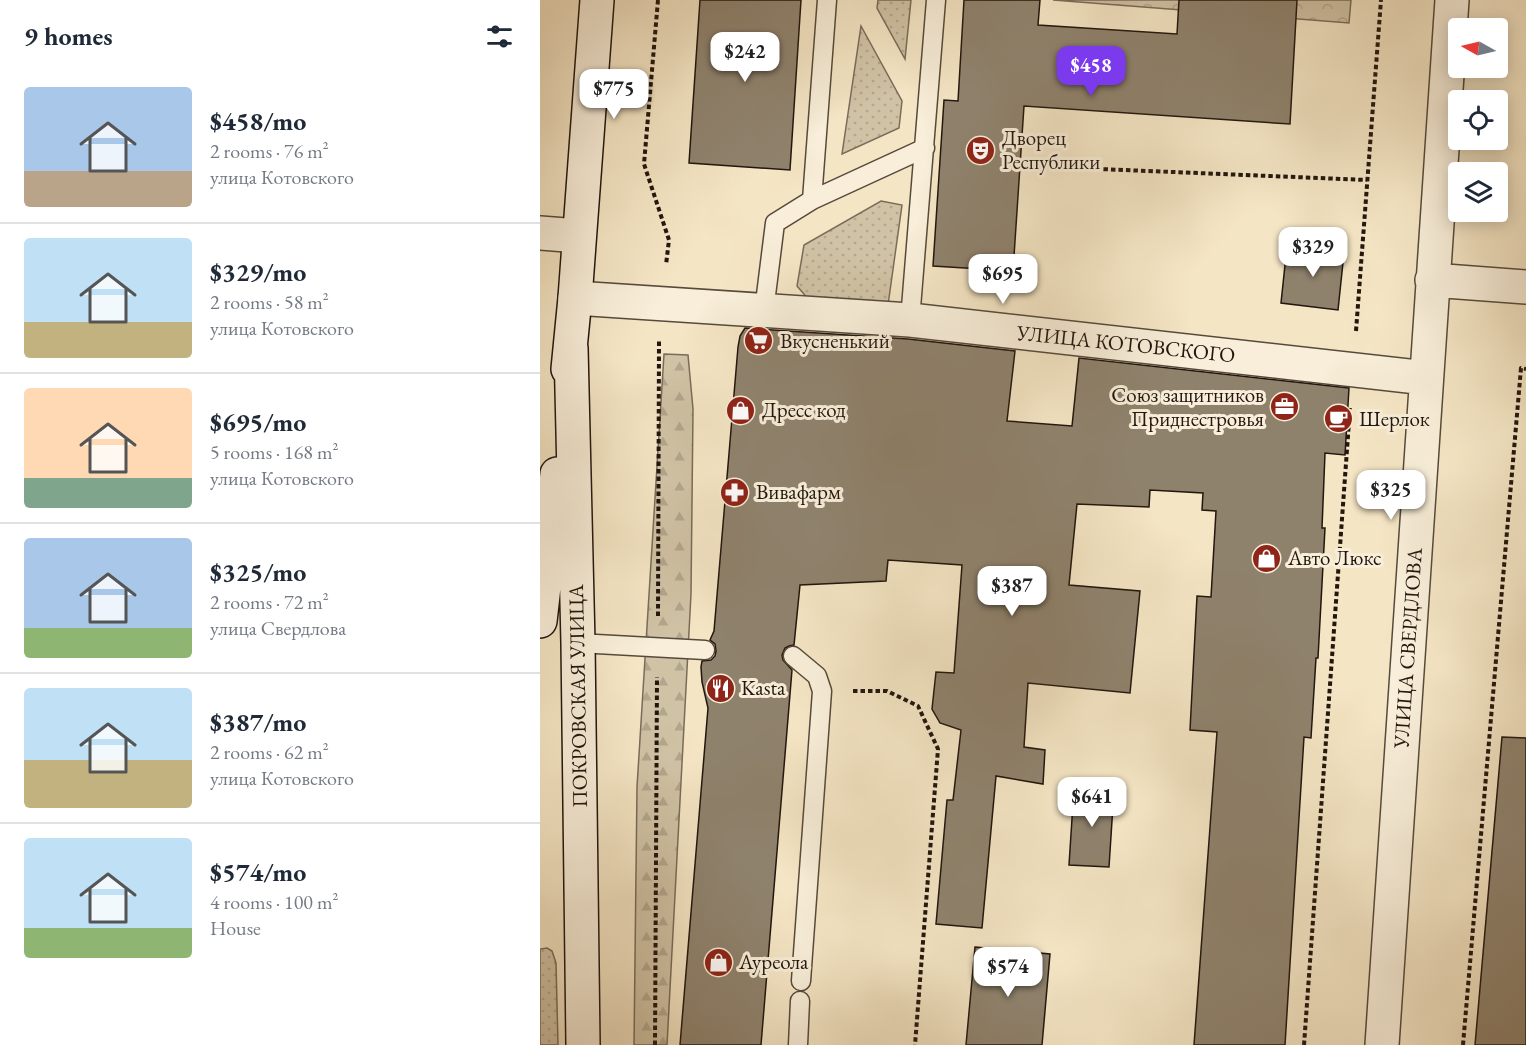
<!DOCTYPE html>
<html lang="en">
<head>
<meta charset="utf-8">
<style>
  :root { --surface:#fff; --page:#f2f2f3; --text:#1f2937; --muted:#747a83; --line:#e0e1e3; --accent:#7c3aed }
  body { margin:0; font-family:"EB Garamond",serif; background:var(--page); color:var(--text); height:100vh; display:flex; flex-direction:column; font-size:22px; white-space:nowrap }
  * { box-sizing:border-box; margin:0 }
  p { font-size:20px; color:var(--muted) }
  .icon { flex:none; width:33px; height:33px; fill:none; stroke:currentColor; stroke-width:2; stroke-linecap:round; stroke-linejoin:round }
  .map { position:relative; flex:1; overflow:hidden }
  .side { display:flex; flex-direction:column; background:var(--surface); width:540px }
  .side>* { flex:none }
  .needle { width:39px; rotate:278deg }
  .tools { position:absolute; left:908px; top:18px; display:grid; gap:12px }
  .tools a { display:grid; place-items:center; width:60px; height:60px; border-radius:6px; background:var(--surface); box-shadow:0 3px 15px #0003; font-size:30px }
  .price { position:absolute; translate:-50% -51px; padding:0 14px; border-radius:12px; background:#fff; color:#222; font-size:20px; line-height:39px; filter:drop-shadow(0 2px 3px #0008) }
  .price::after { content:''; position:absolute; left:50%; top:36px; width:18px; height:14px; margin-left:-9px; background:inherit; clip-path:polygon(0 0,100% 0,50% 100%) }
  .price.current { background:var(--accent); color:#fff }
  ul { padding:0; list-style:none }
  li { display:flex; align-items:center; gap:18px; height:150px; padding:0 24px }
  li+li { border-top:2px solid var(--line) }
  li span { display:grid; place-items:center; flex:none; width:168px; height:120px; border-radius:6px; color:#555 }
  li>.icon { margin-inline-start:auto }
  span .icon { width:72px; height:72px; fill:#fffc; stroke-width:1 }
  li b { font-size:26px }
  h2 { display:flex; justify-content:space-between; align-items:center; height:72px; padding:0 24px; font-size:26px }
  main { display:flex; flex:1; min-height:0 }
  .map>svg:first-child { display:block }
  .grass { fill:url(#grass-dots); stroke:#796c5a; stroke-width:1.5 }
  .forest { fill:url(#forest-firs); stroke:#796c5a; stroke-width:1.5 }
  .park { fill:url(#park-crowns); stroke:#796c5a; stroke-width:1.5 }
  .building { fill:#8f826d; stroke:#22160f; stroke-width:1.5 }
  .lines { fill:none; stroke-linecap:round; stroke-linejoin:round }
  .lane-casing { stroke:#564a3c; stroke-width:21 }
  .street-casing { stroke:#564a3c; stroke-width:36 }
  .secondary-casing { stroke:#22160f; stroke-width:36 }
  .path { stroke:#22160f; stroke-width:4; stroke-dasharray:4.5 3; stroke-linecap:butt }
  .lane { stroke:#f8eed9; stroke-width:18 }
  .street { stroke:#f8eed9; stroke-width:33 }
  .secondary { stroke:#f8eed9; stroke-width:33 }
  .labels { text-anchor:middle; stroke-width:6; stroke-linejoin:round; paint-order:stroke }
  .poi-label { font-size:21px; fill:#22160f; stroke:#f8eed9; text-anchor:start }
  .street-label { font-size:21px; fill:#22160f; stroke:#f8eed9 }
</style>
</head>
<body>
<main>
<section class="side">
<h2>9 homes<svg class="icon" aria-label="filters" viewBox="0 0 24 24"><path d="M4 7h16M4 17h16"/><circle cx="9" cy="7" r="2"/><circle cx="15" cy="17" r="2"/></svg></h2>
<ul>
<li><span style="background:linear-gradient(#a9c7e8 70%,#b9a48a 0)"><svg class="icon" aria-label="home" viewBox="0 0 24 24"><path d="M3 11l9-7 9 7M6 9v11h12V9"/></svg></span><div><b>$458/mo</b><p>2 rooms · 76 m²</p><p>улица Котовского</p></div></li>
<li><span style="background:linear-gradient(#bfe0f5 70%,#c2b280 0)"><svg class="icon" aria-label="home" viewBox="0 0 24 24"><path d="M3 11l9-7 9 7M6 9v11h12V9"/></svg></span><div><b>$329/mo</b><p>2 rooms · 58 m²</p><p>улица Котовского</p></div></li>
<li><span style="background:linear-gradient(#ffd9b3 75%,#7fa58c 0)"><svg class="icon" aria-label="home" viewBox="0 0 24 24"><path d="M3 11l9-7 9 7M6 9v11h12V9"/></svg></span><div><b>$695/mo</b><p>5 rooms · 168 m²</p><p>улица Котовского</p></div></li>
<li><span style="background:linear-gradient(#a9c7e8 75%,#8fb573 0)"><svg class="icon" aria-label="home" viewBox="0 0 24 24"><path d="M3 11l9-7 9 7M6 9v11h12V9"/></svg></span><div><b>$325/mo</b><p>2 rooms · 72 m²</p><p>улица Свердлова</p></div></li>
<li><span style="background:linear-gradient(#bfe0f5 60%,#c2b280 0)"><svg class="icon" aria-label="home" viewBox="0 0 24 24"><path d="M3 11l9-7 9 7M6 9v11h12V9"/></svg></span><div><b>$387/mo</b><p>2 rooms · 62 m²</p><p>улица Котовского</p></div></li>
<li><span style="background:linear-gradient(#bfe0f5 75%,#8fb573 0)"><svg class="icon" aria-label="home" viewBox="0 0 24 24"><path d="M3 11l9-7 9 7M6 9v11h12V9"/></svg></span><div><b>$574/mo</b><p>4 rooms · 100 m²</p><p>House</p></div></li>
</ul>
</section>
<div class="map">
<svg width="986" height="1045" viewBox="0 0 986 1045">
  <defs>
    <pattern id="grass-dots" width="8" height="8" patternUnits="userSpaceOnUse" patternTransform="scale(1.5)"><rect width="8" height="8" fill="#d0c2a5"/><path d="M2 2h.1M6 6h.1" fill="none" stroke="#b2a68d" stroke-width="1.8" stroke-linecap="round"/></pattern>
    <pattern id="forest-firs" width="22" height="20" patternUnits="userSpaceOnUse" patternTransform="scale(1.5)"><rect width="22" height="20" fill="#d0c2a5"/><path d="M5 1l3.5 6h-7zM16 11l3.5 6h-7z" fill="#b2a68d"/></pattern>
    <pattern id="park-crowns" width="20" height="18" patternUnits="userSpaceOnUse" patternTransform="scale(1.5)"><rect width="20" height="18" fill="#d0c2a5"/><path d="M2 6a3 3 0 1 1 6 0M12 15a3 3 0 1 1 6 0" fill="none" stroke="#b2a68d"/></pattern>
  </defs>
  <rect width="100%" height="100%" fill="#f4e5c4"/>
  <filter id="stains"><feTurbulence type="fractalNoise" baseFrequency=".00333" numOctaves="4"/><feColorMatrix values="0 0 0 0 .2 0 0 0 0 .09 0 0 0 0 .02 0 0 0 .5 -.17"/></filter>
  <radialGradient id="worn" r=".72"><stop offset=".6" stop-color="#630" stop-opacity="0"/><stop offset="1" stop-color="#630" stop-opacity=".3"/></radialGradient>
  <path class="grass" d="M338 0H371L365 59 337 8Z
    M321 26 362 101 359 128 302 154Z
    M341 201 362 205 348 305 270 301 257 286 264 245Z
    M7 948 12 951 16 963 18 1045H0V950L1 949Z"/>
  <path class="forest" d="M124 354 148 355 153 409 151 594 127 1045H94L97 787Z"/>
  <path class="park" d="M513 0H811L809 23Z"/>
  <path class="building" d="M160 0H261L250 170 149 163Z
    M424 0H500L498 25 637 34 639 0H757L750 124 484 106 473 271 393 266 404 100 418 101Z
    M747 246 804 253 798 310 741 303Z
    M205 328 368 339 475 351 467 421 532 426 539 358 809 388 805 455 785 453 782 528H785L778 658H776L771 738 764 737 745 1045H654L677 732 650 730 657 596 671 597 676 511 662 510 663 493 610 490 609 507 537 504 529 585 600 591 590 693 488 683 484 747 505 750 503 784 456 776 442 928 396 924 407 800H413L421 730 400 723 392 709 396 672 414 673 422 565 348 560 346 581 260 585 254 645 249 646 245 648 242 655 243 660 252 670 221 1045H140L168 708 162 682 161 667 162 661 171 660 175 656 176 651 175 644 170 640 174 631 198 347 200 336Z
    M962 737 986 738V1045H935Z
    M534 788 574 790 569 867 529 865Z
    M435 947 510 954 502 1045H426Z"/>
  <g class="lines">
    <defs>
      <path id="lane" d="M272 200 385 148
        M224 311 235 223 272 200 287 0
        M370 320 396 0
        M38 643 165 650
        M253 656 277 676 282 691 261 981
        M258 1045 260 1001"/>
      <path id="street" d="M0 233 39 236
        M892 280 986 287
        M35 298 370 320 886 378
        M842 1045 912 0"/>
      <path id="secondary" d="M31 348 38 643 43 1045
        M28 369 35 298 57 0
        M0 621 17 474"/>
    </defs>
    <use href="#lane" class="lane-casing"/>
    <use href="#street" class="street-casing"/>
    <use href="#secondary" class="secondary-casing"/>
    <path class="path" d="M118 0 104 164 129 240 126 265
      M511 167 827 180
      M816 331 841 0
      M118 616 119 341
      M313 691H347L378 706 398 749 375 1045
      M115 1045 117 677
      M764 1045 810 408
      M923 1045 981 368 986 369"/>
    <use href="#lane" class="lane"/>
    <use href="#street" class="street"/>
    <use href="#secondary" class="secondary"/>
  </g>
  <defs>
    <symbol id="theatre-disc" viewBox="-11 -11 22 22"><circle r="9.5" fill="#8f2418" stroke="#f8eed9"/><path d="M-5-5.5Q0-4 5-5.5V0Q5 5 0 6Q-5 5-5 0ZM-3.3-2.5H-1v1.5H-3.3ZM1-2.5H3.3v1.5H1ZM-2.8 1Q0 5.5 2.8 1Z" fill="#fff"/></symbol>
    <symbol id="supermarket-disc" viewBox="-11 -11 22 22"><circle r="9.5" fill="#8f2418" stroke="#f8eed9"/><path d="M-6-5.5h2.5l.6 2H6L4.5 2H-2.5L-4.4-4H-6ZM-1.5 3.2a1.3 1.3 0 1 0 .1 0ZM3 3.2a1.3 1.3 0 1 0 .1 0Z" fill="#fff"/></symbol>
    <symbol id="office-disc" viewBox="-11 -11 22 22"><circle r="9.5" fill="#8f2418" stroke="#f8eed9"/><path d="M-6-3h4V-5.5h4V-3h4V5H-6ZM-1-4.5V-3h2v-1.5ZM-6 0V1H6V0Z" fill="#fff"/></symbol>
    <symbol id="shop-disc" viewBox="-11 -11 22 22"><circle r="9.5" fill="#8f2418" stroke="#f8eed9"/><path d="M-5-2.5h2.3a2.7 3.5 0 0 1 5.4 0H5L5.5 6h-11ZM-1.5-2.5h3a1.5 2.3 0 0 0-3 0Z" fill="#fff"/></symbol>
    <symbol id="cafe-disc" viewBox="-11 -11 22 22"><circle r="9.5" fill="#8f2418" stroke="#f8eed9"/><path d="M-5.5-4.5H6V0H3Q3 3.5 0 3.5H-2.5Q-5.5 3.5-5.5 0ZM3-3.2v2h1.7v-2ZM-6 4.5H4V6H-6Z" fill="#fff"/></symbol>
    <symbol id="pharmacy-disc" viewBox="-11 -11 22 22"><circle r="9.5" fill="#8f2418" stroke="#f8eed9"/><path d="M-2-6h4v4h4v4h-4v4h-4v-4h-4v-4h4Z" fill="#fff"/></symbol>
    <symbol id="restaurant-disc" viewBox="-11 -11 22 22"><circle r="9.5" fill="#8f2418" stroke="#f8eed9"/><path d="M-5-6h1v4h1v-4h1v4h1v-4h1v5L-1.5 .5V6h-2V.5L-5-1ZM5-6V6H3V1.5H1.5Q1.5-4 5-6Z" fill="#fff"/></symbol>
  </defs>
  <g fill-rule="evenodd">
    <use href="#theatre-disc" x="424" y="134" width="33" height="33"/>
    <use href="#supermarket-disc" x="202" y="324" width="33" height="33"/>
    <use href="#office-disc" x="728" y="390" width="33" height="33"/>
    <use href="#shop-disc" x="184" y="394" width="33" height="33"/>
    <use href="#cafe-disc" x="782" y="402" width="33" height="33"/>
    <use href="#pharmacy-disc" x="178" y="476" width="33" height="33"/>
    <use href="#shop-disc" x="710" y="542" width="33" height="33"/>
    <use href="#restaurant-disc" x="164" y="672" width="33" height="33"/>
    <use href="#shop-disc" x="162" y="946" width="33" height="33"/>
  </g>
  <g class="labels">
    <g class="poi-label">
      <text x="462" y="145">Дворец<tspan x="462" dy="24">Республики</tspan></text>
      <text x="240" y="348">Вкусненький</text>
      <text x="724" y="402" text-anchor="end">Союз защитников<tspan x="724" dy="24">Приднестровья</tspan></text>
      <text x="222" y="417">Дресс код</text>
      <text x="819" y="426">Шерлок</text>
      <text x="216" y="499">Вивафарм</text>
      <text x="748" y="565">Авто Люкс</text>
      <text x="201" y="695">Kasta</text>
      <text x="199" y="969">Ауреола</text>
    </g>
    <g class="street-label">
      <text transform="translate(586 344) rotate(6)" y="7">УЛИЦА КОТОВСКОГО</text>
      <text transform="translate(868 648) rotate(-86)" y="7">УЛИЦА СВЕРДЛОВА</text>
      <text transform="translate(38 696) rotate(-91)" y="7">ПОКРОВСКАЯ УЛИЦА</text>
    </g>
  </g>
  <rect width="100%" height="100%" filter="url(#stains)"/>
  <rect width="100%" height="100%" fill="url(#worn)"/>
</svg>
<div class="tools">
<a><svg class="needle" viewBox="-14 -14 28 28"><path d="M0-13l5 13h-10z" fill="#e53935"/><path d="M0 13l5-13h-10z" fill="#747a83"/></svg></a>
<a><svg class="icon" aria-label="locate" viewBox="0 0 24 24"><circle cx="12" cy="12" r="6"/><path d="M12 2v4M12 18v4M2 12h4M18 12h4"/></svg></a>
<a><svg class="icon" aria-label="layers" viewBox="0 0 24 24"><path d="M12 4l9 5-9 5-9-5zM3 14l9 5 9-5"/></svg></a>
</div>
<b class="price" style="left:205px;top:83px">$242</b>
<b class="price current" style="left:551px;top:97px">$458</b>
<b class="price" style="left:74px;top:120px">$775</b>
<b class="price" style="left:773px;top:278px">$329</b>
<b class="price" style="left:463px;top:305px">$695</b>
<b class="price" style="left:851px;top:521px">$325</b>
<b class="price" style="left:472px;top:617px">$387</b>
<b class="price" style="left:552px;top:828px">$641</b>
<b class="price" style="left:468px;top:998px">$574</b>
</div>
</main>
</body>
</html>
